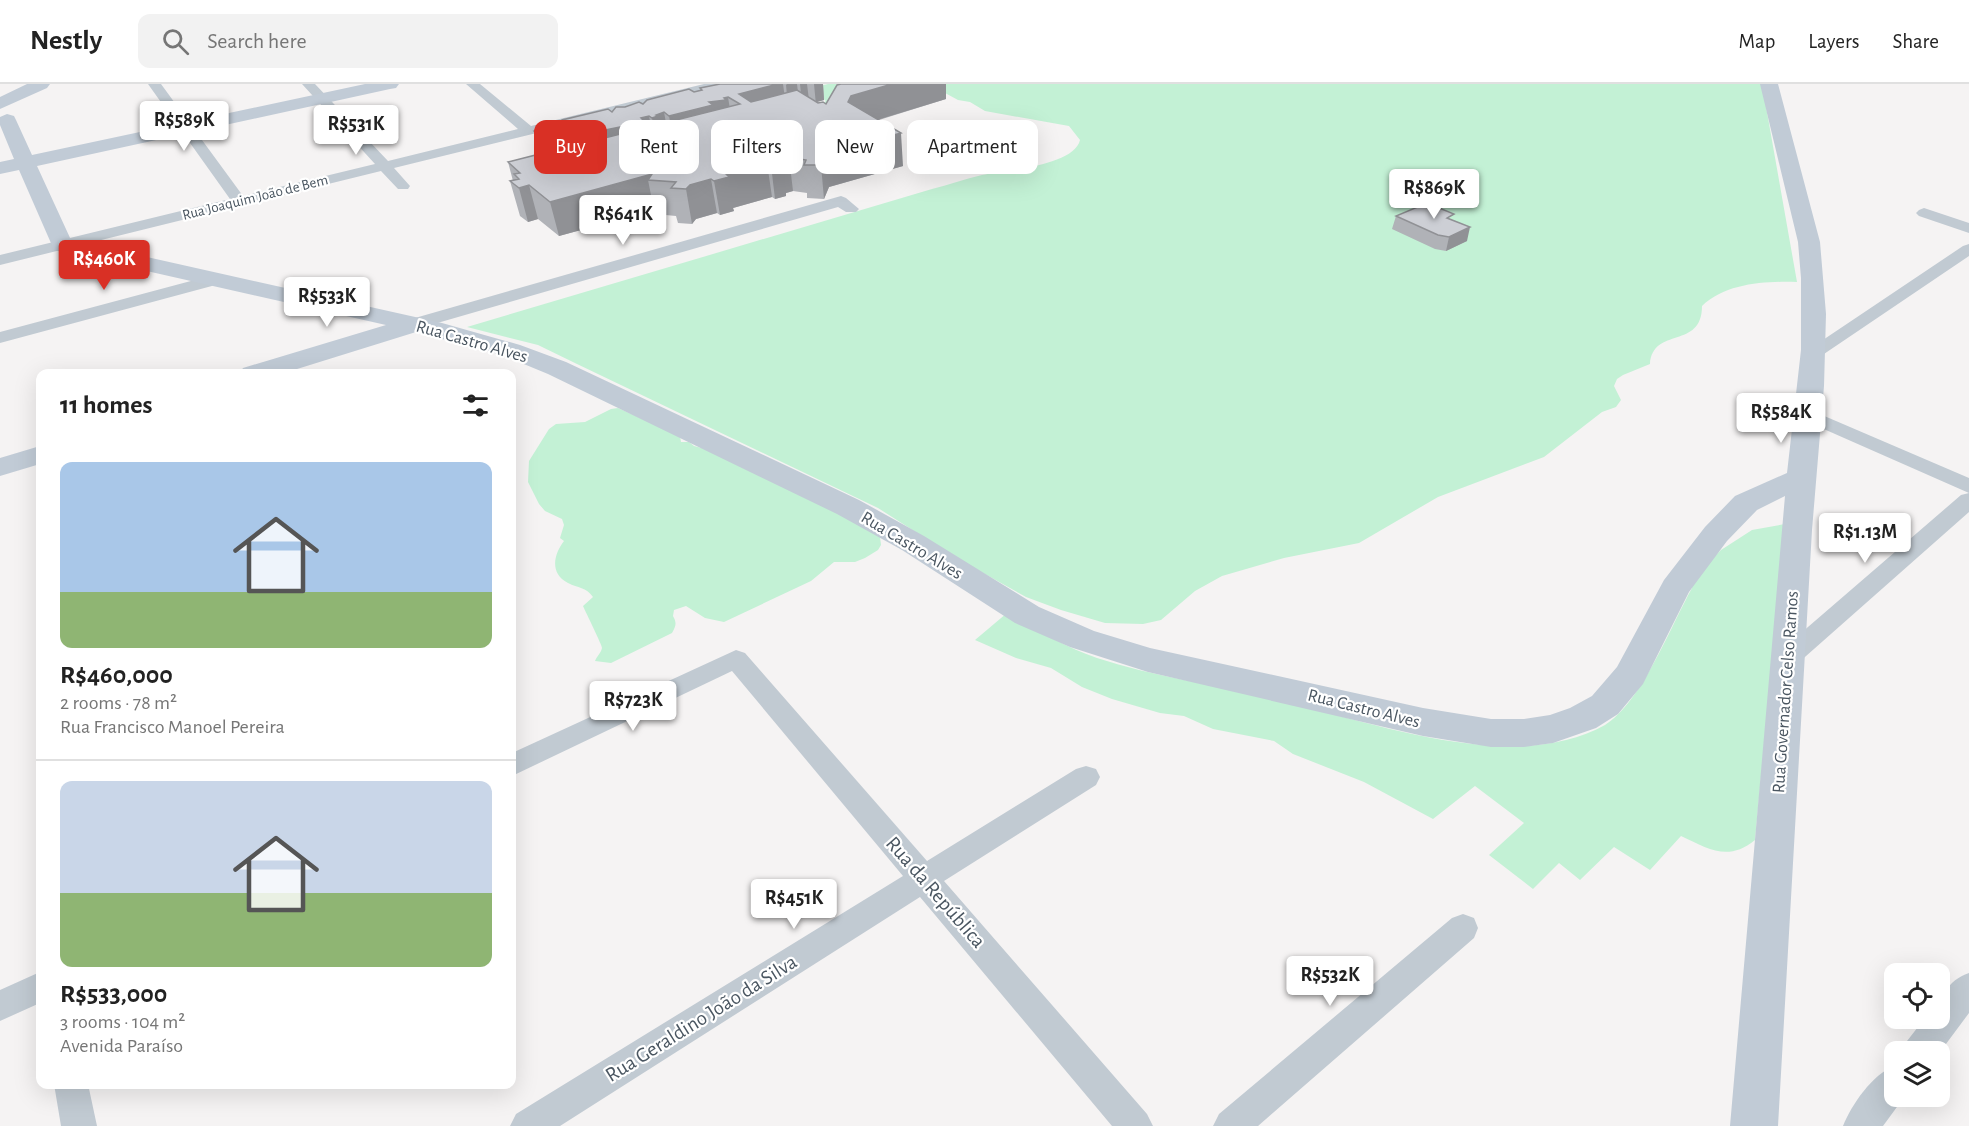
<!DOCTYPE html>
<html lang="en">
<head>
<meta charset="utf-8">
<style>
  :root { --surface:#fff; --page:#f2f2f2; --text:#222; --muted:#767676; --line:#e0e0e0; --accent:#d93025 }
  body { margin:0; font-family:"Alegreya Sans",sans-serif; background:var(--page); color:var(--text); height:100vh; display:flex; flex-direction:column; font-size:22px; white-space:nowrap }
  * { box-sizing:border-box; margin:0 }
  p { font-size:20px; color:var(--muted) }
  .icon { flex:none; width:33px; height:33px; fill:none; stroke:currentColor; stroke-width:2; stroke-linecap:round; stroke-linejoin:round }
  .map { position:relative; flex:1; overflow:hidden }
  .side { position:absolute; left:36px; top:285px; width:480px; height:720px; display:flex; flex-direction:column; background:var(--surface); border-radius:12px; box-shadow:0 6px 24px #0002 }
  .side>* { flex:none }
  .top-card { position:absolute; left:534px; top:36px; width:570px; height:54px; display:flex; gap:12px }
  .tools { position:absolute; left:1884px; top:879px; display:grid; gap:12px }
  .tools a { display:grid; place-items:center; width:66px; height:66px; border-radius:12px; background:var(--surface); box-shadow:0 6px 24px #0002; font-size:30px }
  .price { position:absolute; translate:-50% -51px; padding:0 14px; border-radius:6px; background:#fff; color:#222; font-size:20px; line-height:39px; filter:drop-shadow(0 2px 3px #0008) }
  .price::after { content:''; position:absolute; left:50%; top:36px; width:18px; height:14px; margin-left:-9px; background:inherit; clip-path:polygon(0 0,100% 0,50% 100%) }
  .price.on { background:var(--accent); color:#fff }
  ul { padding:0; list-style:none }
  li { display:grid; align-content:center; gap:12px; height:318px; padding:0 24px }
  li+li { border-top:2px solid var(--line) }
  li span { display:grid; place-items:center; height:186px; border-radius:12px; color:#555 }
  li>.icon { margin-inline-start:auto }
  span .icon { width:108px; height:108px; fill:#fffc; stroke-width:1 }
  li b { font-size:26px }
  h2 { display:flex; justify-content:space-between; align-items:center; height:72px; padding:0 24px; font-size:26px }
  .tag { padding:0 21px; border-radius:12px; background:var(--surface); box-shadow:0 6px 24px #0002; font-size:21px; line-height:54px }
  .tag.on { background:var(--accent); color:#fff }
  header { display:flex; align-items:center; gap:36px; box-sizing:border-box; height:84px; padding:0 30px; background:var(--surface); border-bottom:2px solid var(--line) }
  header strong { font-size:28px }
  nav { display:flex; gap:33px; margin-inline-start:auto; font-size:21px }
  .search { width:420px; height:54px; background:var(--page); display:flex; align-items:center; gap:15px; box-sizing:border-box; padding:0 21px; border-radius:12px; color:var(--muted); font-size:22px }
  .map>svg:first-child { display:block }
  .green { fill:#c3f1d5 }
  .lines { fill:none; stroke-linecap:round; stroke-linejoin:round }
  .street { fill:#c1cad2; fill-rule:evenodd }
  .secondary { fill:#c1cbd6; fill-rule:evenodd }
  .wall { fill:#b0b2b7 }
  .shaded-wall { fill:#909195 }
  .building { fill:#cdcfd5; stroke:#909195; stroke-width:1.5; fill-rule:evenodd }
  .labels { text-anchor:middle; stroke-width:4.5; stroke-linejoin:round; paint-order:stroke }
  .far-street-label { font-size:15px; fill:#4a5661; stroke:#fff }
  .street-label { font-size:18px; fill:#4a5661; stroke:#fff }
  .near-street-label { font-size:21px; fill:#4a5661; stroke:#fff }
</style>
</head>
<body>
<header>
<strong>Nestly</strong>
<div class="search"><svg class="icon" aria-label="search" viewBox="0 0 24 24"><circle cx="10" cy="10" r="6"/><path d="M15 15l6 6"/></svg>Search here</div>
<nav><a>Map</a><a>Layers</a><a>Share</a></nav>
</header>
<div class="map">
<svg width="1969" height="1042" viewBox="0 0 1969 1042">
  <rect width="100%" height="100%" fill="#f5f3f3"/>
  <path class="green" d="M828 0H1762L1797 198C1766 197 1726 199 1702 222 1702 266 1653 242 1650 280L1623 291 1617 295 1614 302 1621 316 1616 323 1602 328 1544 373 1438 413 1359 459 1284 474 1222 492 1195 507 1161 536 1143 540 1105 539 1061 526 1026 513 958 475 878 424 577 280 538 261 467 243 932 105C948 101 965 95 982 91 1005 86 1074 82 1080 56L1069 42 985 27 970 18 958 16 934 3 834 30 823 19 826 17 821 13 791 9Z
    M618 324 680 352 681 358H689L694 362 713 367 872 444 880 453 881 461 878 466 865 474 855 478H834L811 497 724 538 705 534 686 522 674 526 673 532C677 539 676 542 672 549L611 579 595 577C597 572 601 569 602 564 602 561 586 529 583 522L593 513C586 503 578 504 568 499 549 489 554 470 564 457L560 454 564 441 562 435 545 427 539 420 528 398 529 377 549 345 556 340 585 338 611 325Z
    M1785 440 1755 756C1728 778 1709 765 1681 752L1650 786 1614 763 1580 796 1559 779 1533 805 1489 771 1524 739 1475 702 1433 735 1364 698 1293 670 1274 657 1213 645 1184 632 1160 629 1112 615 1082 603 1051 584 1016 574 975 556 1007 529C1036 546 1065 563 1097 574 1157 594 1221 601 1282 617 1352 634 1423 658 1496 662 1532 664 1573 659 1605 641 1641 619 1671 542 1692 504L1689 497 1721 466 1752 446Z"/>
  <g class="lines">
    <path class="street" d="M148 0H161L243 112 375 80 302 0H315L388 77 518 45 466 0H480L531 42 704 0H726L725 3 394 84 410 102 408 105H398L381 87 0 181V171L230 115Z
      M841 112 846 114 859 125 856 128H846L838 123 420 244H408L405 240 408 236Z
      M1924 124 1969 139V149L1919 132 1916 129 1919 126Z
      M1969 160V172L1821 272H1807L1805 268 1963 162Z
      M217 190 223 191 225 195 223 199 0 259V248Z
      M1808 325 1969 394V409L1801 335 1798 331 1801 327Z
      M1969 409V428L1797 580 1788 583 1779 580 1775 574 1779 568 1961 411Z
      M736 566 745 569 927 777 1076 685 1086 682 1096 685 1100 693 1096 701 944 797 1147 1030 1153 1042H1112L920 813 560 1042H510L516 1030 903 792 732 587 512 692V669Z
      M1463 830 1474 834 1478 844 1474 854 1258 1042H1213L1219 1030 1452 834Z
      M40 888V919L0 937V906Z
      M1969 889V929L1940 968H1902L1907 957 1925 934H1940C1940 912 1947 897 1969 889Z
      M1894 982V1012H1905L1883 1042H1843C1852 1020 1872 991 1894 982Z
      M54 1000H88L97 1042H61Z"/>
    <path class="secondary" d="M27 0H50L47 4 0 25V13Z
      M365 0H399L396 4 390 5 37 82 71 156 442 239 520 261 566 278 859 416 924 452 1039 523 1094 547 1150 564 1423 624 1491 635H1524L1550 631 1570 624 1592 612 1617 583 1664 496 1705 443 1735 412 1787 389 1801 266V194L1798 158 1760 0H1778L1820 158 1826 230 1824 302 1812 446 1778 1042H1730L1785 412 1757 426 1727 457 1689 508 1643 600 1618 630 1596 644 1553 659 1524 663H1491L1423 652 1148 588 1070 563 1015 539 902 466 837 430 548 290 502 271 416 248 281 290H239L243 284 386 241 54 166 19 86 0 90V78L14 75 0 41V33L7 30 14 32 16 36 32 71Z
      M40 362V380L0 392V374Z"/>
  </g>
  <path class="wall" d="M720 0H823L824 16 817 18 826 20 841 0H946V15L879 36 903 82 829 103 824 115 807 114V109L793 107 786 109V112L775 115 772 113 733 124 734 127 720 131 717 129 696 135 692 140 678 139 676 132 655 130 654 126 559 152 538 135 528 138 520 132 510 97H513L508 78 540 70 534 47 612 28 625 23 643 20 694 8 700 6V4Z
    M1396 132 1452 136 1467 157 1446 167 1435 165 1392 145Z"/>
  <path class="shaded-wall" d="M778 0H783L787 30 743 42 739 10Z
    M787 0H797L800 26 789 32 786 1Z
    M800 0H807L810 24 803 28Z
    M814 0H823L824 16 817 18 816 21Z
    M892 0H946V15L854 43 848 18 851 12Z
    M728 13 733 44 675 64 669 32 709 18Z
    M664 28 670 61 658 67 652 34 656 31Z
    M649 32 655 65 592 86 584 53 590 49Z
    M580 49 588 82 556 56Z
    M901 49 903 82 829 103 824 115 821 81 826 70Z
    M789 73 793 107 786 109V112L775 115 771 81 778 76Z
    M767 79 772 113 733 124 734 127 720 131 714 97 726 90Z
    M652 90 648 96 654 126 559 152 550 118Z
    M711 95 717 129 696 135 692 140 686 105 690 101Z
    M529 101 538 135 528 138 519 104Z
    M1470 143 1467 157 1446 167 1449 153Z"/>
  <path class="building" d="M720 0H778L739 10 751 18 797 6 818 19 823 18 826 20 837 1 841 0H892L851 12 848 18 901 49 826 70 821 81H804L806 76 789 73 778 76 782 78 771 81 767 79 726 90 729 93 714 97 711 95 690 101 686 105 671 104 676 98 648 96 652 90 550 118 529 101 519 104 510 97 519 95 514 90 520 89 508 78 555 66 534 47 554 40 559 41 562 36 608 25 612 28 616 23H625L639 18 643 20 647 16 689 5 694 8 702 6 700 4ZM728 13 740 20 565 64 556 56 572 54 569 52 580 49 584 53 591 51 590 49 630 41 626 39 643 36 641 34 649 32 652 34 658 32 656 31 664 28 669 32 713 21 709 18 726 16 724 14Z
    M1427 119 1454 130 1447 134 1470 143 1449 153 1438 151 1396 132Z"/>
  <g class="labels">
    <g class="far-street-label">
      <text transform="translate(255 113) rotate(-14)" y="5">Rua Joaquim João de Bem</text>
    </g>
    <g class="street-label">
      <text transform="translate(472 257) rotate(16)" y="6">Rua Castro Alves</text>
      <text transform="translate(912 461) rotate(31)" y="6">Rua Castro Alves</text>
      <text transform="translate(1785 608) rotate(-86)" y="6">Rua Governador Celso Ramos</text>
      <text transform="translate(1364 624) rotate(14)" y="6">Rua Castro Alves</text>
    </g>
    <g class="near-street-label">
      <text transform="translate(936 808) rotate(49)" y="7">Rua da República</text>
      <text transform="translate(701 934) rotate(-32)" y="7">Rua Geraldino João da Silva</text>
    </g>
  </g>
</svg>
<div class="tools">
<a><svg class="icon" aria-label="locate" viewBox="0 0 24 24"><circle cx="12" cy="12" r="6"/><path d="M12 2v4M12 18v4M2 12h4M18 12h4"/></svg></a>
<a><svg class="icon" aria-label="layers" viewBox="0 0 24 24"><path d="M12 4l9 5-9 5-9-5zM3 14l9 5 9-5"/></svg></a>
</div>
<b class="price" style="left:184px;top:68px">R$589K</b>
<b class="price" style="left:356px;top:72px">R$531K</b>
<b class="price" style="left:1434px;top:136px">R$869K</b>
<b class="price" style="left:623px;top:162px">R$641K</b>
<b class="price on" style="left:104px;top:207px">R$460K</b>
<b class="price" style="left:327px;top:244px">R$533K</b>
<b class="price" style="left:1781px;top:360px">R$584K</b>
<b class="price" style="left:1865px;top:480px">R$1.13M</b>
<b class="price" style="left:633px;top:648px">R$723K</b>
<b class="price" style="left:794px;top:846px">R$451K</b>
<b class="price" style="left:1330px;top:923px">R$532K</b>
<div class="top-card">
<a class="tag on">Buy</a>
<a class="tag">Rent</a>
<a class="tag">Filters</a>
<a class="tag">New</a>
<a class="tag">Apartment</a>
</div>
<section class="side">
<h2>11 homes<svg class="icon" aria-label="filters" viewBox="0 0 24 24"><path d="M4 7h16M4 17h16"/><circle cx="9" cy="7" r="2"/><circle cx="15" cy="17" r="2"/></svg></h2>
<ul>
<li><span style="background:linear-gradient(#a9c7e8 70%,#8fb573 0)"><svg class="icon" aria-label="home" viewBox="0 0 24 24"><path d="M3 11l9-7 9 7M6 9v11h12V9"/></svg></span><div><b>R$460,000</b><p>2 rooms · 78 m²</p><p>Rua Francisco Manoel Pereira</p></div></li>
<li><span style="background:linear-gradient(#c9d6e8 60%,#8fb573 0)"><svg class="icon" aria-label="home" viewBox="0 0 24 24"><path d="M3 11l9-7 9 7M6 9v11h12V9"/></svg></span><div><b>R$533,000</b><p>3 rooms · 104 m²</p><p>Avenida Paraíso</p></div></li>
</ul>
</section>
</div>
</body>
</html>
